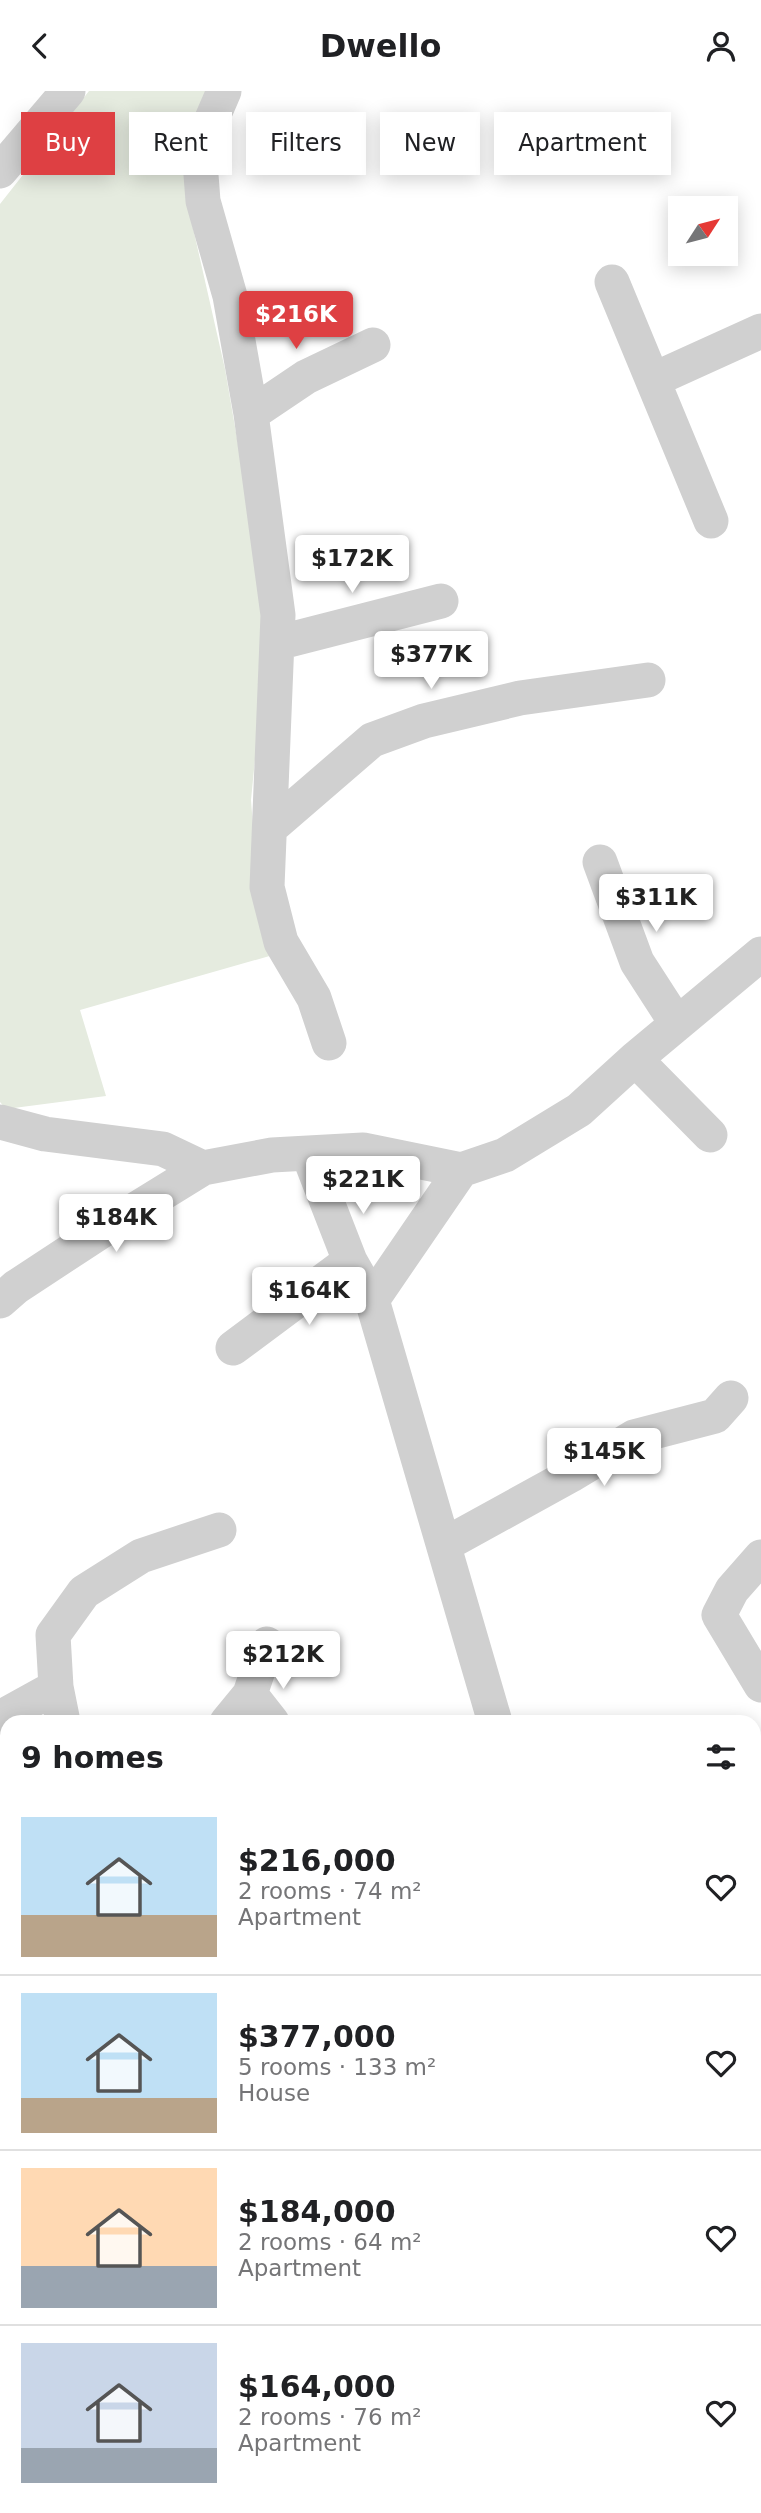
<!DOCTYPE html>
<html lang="en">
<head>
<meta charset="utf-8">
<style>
  :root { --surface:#fff; --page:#f6f6f6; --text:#202124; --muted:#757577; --line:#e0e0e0; --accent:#de4043 }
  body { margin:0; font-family:"DejaVu Sans",sans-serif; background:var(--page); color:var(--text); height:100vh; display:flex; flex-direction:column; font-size:26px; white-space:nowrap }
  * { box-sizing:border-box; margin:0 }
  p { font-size:23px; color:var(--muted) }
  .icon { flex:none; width:38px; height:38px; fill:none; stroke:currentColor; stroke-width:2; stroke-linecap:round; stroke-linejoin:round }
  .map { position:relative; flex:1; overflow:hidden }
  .side { position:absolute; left:0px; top:1624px; width:761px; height:798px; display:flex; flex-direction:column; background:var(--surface); border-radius:21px 21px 0 0; box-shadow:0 4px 18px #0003 }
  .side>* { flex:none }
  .hud { position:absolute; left:21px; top:21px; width:719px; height:63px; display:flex; gap:14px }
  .needle { width:46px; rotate:54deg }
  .buttons { position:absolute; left:668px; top:105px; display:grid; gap:14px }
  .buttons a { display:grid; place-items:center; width:70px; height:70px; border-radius:0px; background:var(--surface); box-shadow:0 4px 18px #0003; font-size:35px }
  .price { position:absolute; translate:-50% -60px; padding:0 16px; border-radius:7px; background:#fff; color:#222; font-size:23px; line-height:46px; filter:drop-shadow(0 2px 4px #0008) }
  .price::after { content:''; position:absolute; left:50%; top:42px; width:21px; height:16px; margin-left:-10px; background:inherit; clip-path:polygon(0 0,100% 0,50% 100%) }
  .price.active { background:var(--accent); color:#fff }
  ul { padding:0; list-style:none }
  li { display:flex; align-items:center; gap:21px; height:175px; padding:0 21px }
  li+li { border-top:2px solid var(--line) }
  li span { display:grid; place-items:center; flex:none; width:196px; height:140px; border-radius:0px; color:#555 }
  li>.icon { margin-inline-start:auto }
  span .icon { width:84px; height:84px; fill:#fffc; stroke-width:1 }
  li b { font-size:30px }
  h2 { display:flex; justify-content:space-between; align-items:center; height:84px; padding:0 21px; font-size:30px }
  .tag { padding:0 24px; border-radius:0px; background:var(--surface); box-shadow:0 4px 18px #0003; font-size:24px; line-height:63px }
  .tag.active { background:var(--accent); color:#fff }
  header { display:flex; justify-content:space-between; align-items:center; height:91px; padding:0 21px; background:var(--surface); font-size:32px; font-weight:600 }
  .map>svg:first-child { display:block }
  .green { fill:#e5ebdf }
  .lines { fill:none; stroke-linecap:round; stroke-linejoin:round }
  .minor { stroke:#d0d0d0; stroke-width:35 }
</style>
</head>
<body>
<header><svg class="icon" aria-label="back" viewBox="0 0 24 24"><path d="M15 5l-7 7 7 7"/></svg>Dwello<svg class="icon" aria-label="person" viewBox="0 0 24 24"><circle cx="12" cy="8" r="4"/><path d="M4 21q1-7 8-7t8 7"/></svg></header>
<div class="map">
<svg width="761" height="2422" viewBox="0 0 761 2422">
  <rect width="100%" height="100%" fill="#fff"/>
  <path class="green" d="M89 0H211L188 115 225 278 258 469 264 576 251 709 261 842 273 864 80 919 106 1005 6 1018 0 1011V113Z"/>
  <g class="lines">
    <path class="minor" d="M224 0 199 58 203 110 230 205 251 323 278 524 267 796 281 851 314 907 329 952
      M0 80 68 0
      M612 191 711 430
      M653 289 761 240
      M251 323 306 286 373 254
      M277 552 441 510
      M270 737 372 649 424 630 520 607 648 589
      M600 771 637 871 677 933
      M635 968 710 1044
      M0 1031 45 1043 163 1058 203 1077 272 1064 363 1059 461 1079 505 1064 579 1019 635 968 761 863
      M308 1062 350 1170 372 1209
      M461 1079 372 1209 495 1631
      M0 1210 16 1196 109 1135 203 1077
      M233 1257 350 1170
      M444 1454 571 1384 634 1346 715 1325 731 1307
      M761 1466 732 1499 719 1524 761 1594
      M250 1603 272 1631
      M0 1627 56 1596
      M63 1631 56 1596 53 1544 84 1501 141 1465 219 1439
      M227 1631 250 1603 267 1553
      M0 1944 7 1937
      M754 2055 761 2048
      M0 2099 7 2094
      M0 2415 6 2422
      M49 2422 52 2415
      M394 2422 401 2415"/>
  </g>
</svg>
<div class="buttons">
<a><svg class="needle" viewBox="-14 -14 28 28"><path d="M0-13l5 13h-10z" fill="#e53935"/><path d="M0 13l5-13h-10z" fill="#757577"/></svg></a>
</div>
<b class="price active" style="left:296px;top:260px">$216K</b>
<b class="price" style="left:352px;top:504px">$172K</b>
<b class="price" style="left:431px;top:600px">$377K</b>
<b class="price" style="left:656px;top:843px">$311K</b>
<b class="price" style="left:363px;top:1125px">$221K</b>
<b class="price" style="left:116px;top:1163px">$184K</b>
<b class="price" style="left:309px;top:1236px">$164K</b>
<b class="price" style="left:604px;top:1397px">$145K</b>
<b class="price" style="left:283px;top:1600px">$212K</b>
<div class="hud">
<a class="tag active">Buy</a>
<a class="tag">Rent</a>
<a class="tag">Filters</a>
<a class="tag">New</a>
<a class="tag">Apartment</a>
</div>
<section class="side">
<h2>9 homes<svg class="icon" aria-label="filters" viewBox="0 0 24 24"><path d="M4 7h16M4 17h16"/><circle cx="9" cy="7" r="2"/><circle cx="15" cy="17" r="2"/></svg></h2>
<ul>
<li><span style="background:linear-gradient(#bfe0f5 70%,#b9a48a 0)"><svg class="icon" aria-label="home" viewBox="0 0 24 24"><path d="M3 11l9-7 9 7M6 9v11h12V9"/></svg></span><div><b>$216,000</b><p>2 rooms · 74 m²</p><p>Apartment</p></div><svg class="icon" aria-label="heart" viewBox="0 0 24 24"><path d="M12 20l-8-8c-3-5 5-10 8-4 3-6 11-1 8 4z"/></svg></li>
<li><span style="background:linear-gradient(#bfe0f5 75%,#b9a48a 0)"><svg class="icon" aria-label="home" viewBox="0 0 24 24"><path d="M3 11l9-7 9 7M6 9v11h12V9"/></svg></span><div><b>$377,000</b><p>5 rooms · 133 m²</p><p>House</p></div><svg class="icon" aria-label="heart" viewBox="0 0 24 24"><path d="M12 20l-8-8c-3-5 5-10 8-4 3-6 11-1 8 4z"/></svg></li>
<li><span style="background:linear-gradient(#ffd9b3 70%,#9aa5b1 0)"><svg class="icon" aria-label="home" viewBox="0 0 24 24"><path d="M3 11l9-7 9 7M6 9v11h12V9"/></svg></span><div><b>$184,000</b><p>2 rooms · 64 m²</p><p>Apartment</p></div><svg class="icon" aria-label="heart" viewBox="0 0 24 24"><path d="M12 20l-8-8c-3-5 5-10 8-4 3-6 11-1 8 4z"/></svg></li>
<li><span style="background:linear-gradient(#c9d6e8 75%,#9aa5b1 0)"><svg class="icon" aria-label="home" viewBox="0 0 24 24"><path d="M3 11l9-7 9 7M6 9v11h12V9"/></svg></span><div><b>$164,000</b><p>2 rooms · 76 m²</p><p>Apartment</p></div><svg class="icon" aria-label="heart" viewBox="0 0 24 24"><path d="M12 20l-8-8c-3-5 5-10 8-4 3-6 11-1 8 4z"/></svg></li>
</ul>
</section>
</div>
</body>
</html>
